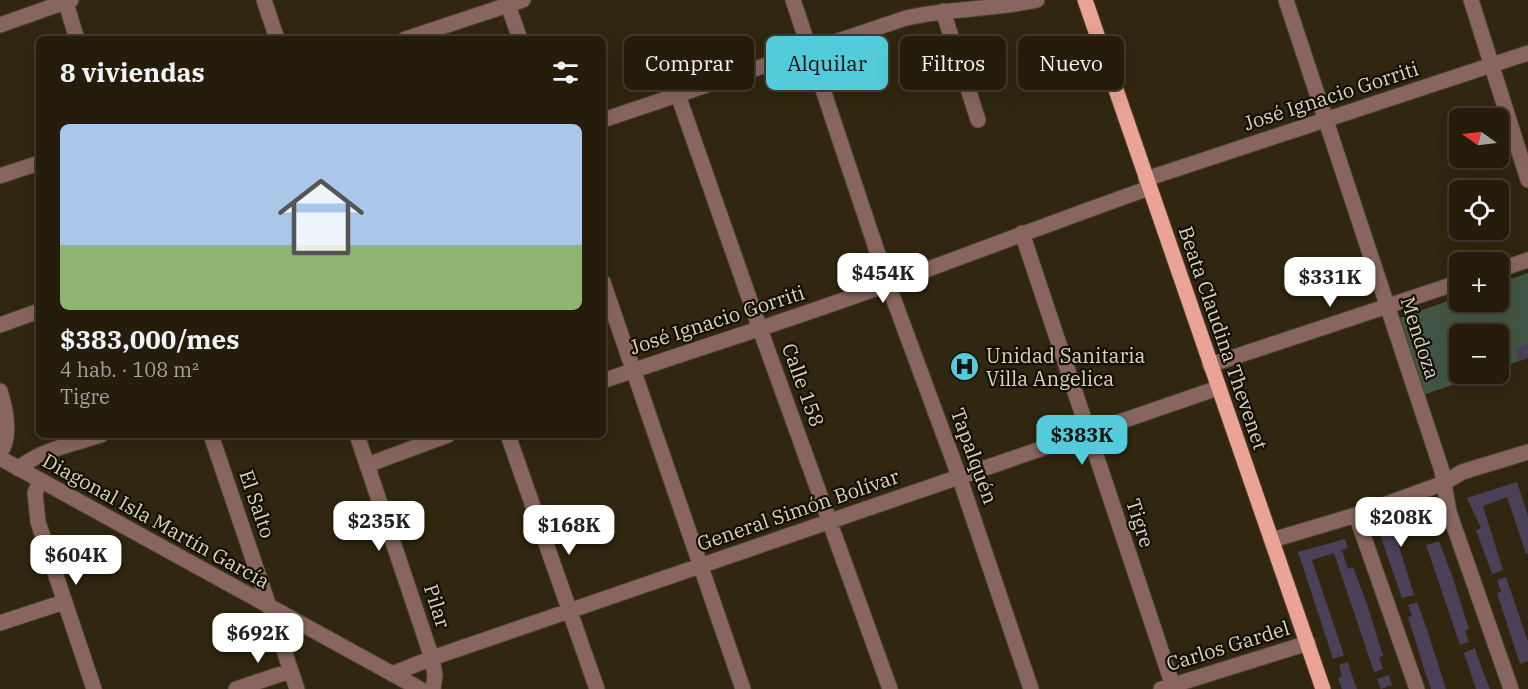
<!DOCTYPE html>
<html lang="es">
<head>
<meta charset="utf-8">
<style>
  :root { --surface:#251c0b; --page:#2d2514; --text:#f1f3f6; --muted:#a3a19d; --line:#423a2c; --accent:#53cbda }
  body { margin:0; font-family:"IBM Plex Serif",serif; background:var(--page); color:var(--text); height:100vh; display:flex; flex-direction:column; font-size:22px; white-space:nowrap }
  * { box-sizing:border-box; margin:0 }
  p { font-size:20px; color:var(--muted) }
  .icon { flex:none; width:33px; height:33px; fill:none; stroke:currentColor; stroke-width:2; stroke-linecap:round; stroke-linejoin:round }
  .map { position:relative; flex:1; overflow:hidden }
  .side { position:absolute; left:36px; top:36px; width:570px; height:402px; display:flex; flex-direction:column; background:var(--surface); border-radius:9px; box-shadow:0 6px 24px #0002,0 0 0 2px var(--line) }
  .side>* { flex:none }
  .hud { position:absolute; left:624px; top:36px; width:570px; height:54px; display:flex; gap:12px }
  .needle { width:39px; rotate:284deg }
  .controls { position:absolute; left:1449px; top:108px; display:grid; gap:12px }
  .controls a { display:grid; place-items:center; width:60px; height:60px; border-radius:9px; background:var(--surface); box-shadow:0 6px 24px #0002,0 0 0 2px var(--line); font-size:30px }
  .price { position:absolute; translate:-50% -51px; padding:0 14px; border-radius:12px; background:#fff; color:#222; font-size:20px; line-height:39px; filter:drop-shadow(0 2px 3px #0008) }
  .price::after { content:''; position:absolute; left:50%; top:36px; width:18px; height:14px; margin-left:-9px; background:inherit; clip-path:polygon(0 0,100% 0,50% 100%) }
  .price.selected { background:var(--accent); color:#111 }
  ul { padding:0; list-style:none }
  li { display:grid; align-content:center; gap:12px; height:318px; padding:0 24px }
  li span { display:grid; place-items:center; height:186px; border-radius:9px; color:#555 }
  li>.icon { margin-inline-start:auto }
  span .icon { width:108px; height:108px; fill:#fffc; stroke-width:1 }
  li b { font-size:26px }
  h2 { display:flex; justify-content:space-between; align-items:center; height:72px; padding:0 24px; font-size:26px }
  .pill { padding:0 21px; border-radius:9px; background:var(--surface); box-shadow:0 6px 24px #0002,0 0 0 2px var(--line); font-size:21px; line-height:54px }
  .pill.selected { background:var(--accent); color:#111 }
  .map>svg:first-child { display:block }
  .green { fill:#435545 }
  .building { fill:#4a4058 }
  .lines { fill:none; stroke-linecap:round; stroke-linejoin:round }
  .minor-casing { stroke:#4c422c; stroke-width:17 }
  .major-casing { stroke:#4c422c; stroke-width:17 }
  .minor { stroke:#88665f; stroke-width:15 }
  .major { stroke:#eaa395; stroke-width:15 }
  .labels { text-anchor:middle; stroke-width:4.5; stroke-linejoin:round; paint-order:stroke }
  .street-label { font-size:20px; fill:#d9d2c4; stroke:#151006 }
  .poi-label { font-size:20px; fill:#d9d2c4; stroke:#151006; text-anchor:start }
</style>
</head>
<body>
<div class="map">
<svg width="1528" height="689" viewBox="0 0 1528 689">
  <rect width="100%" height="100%" fill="#31260f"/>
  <path class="green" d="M1528 273V358L1499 368 1498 334H1460V374H1484L1423 395 1397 319 1459 297 1460 302H1498L1499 283Z"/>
  <path class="building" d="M1528 344V358L1519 361 1515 349Z
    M1517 482 1528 516V553L1526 554 1507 497 1483 506 1503 570 1492 574 1476 530 1481 528 1467 498Z
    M1428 510 1432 521 1395 533 1414 595 1402 598 1379 532 1381 531 1379 526Z
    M1345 539 1348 548 1342 550 1348 569 1353 567 1367 604 1383 656 1379 657 1383 669 1374 672 1334 553 1312 560 1344 655 1333 659 1298 552Z
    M1439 541 1453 578 1469 629 1465 631 1469 642 1460 645 1426 545Z
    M1506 577 1528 642V661L1520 664 1497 593 1501 592 1497 580Z
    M1417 602 1427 629 1446 689H1431L1424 669 1408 617 1412 616 1408 605Z
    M1475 648 1482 669 1490 689H1476L1464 653Z
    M1348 662 1351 673 1357 689H1342L1338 678 1342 677 1339 665Z
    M1389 675 1392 685 1381 689 1377 679Z"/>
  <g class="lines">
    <defs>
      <path id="minor" d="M65 0 77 39
        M264 0 277 39
        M793 0 888 284 959 476 1031 689
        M1286 0 1442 471 1449 512 1511 689
        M1471 0 1528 180
        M508 5 520 39
        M943 11 978 120
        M0 25 71 0
        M405 39 523 0
        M678 95 760 329 890 689
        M603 120 906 18C950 8 993 10 1037 0
        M0 176 39 163
        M1146 179 1528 53
        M1022 233 1174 689
        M1498 270 1528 260
        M603 282 743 689
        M0 325 39 311
        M1210 365 1460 282
        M603 381C698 348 794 319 888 284 975 252 1062 219 1149 188
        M0 391C6 410 12 436 0 453
        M211 435 297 689
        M357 435 432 658 435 675 433 689
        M508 435 597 689
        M0 458 420 689
        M367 465 448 435
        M19 469C36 451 77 443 101 435
        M40 481 35 493 38 522 94 689
        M1356 515 1417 689
        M1272 540 1356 515 1444 483 1462 472 1528 452
        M0 623 64 602
        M392 674 432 658 1218 388
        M236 689 290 671
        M1161 689 1308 643"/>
      <path id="major" d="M1085 0 1323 689"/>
    </defs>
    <use href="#minor" class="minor-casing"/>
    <use href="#major" class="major-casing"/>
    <use href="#minor" class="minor"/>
    <use href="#major" class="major"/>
  </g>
  <defs>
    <symbol id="hospital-disc" viewBox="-11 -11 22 22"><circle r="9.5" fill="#53cbda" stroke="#151006"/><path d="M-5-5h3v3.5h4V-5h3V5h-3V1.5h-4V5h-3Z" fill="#111"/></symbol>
  </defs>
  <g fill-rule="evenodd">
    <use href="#hospital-disc" x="948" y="350" width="33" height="33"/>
  </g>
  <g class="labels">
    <g class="street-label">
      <text transform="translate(1331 96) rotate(-18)" y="7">José Ignacio Gorriti</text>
      <text transform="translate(717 320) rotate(-18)" y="7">José Ignacio Gorriti</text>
      <text transform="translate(1223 338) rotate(71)" y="7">Beata Claudina Thevenet</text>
      <text transform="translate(1420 338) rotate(72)" y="7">Mendoza</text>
      <text transform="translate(803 385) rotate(70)" y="7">Calle 158</text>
      <text transform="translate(974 456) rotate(70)" y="7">Tapalquén</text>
      <text transform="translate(257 504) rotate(71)" y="7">El Salto</text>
      <text transform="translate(798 510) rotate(-19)" y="7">General Simón Bolívar</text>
      <text transform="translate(156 521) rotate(29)" y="7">Diagonal Isla Martín García</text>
      <text transform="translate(1140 523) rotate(72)" y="7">Tigre</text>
      <text transform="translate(437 606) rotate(72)" y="7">Pilar</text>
      <text transform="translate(1228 646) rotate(-17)" y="7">Carlos Gardel</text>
    </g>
    <g class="poi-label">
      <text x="986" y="363">Unidad Sanitaria<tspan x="986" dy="23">Villa Angelica</tspan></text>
    </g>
  </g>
</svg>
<div class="controls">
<a><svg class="needle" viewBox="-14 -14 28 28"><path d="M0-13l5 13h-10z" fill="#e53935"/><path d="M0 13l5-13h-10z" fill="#a3a19d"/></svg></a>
<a><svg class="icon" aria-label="locate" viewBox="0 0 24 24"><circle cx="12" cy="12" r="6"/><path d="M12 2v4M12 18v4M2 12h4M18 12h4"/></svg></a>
<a>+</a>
<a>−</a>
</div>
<b class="price" style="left:883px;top:304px">$454K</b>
<b class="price" style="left:1330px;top:308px">$331K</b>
<b class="price selected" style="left:1082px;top:466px">$383K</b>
<b class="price" style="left:1401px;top:548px">$208K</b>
<b class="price" style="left:379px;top:552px">$235K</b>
<b class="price" style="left:569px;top:556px">$168K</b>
<b class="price" style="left:76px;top:586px">$604K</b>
<b class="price" style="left:258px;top:664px">$692K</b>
<div class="hud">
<a class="pill">Comprar</a>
<a class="pill selected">Alquilar</a>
<a class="pill">Filtros</a>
<a class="pill">Nuevo</a>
</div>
<section class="side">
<h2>8 viviendas<svg class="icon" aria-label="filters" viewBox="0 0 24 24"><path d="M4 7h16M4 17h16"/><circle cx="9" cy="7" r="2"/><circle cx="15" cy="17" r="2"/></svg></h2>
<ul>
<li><span style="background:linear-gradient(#a9c7e8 65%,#8fb573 0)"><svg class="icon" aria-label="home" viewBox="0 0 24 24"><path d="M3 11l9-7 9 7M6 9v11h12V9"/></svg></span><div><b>$383,000/mes</b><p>4 hab. · 108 m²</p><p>Tigre</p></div></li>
</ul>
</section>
</div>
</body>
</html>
